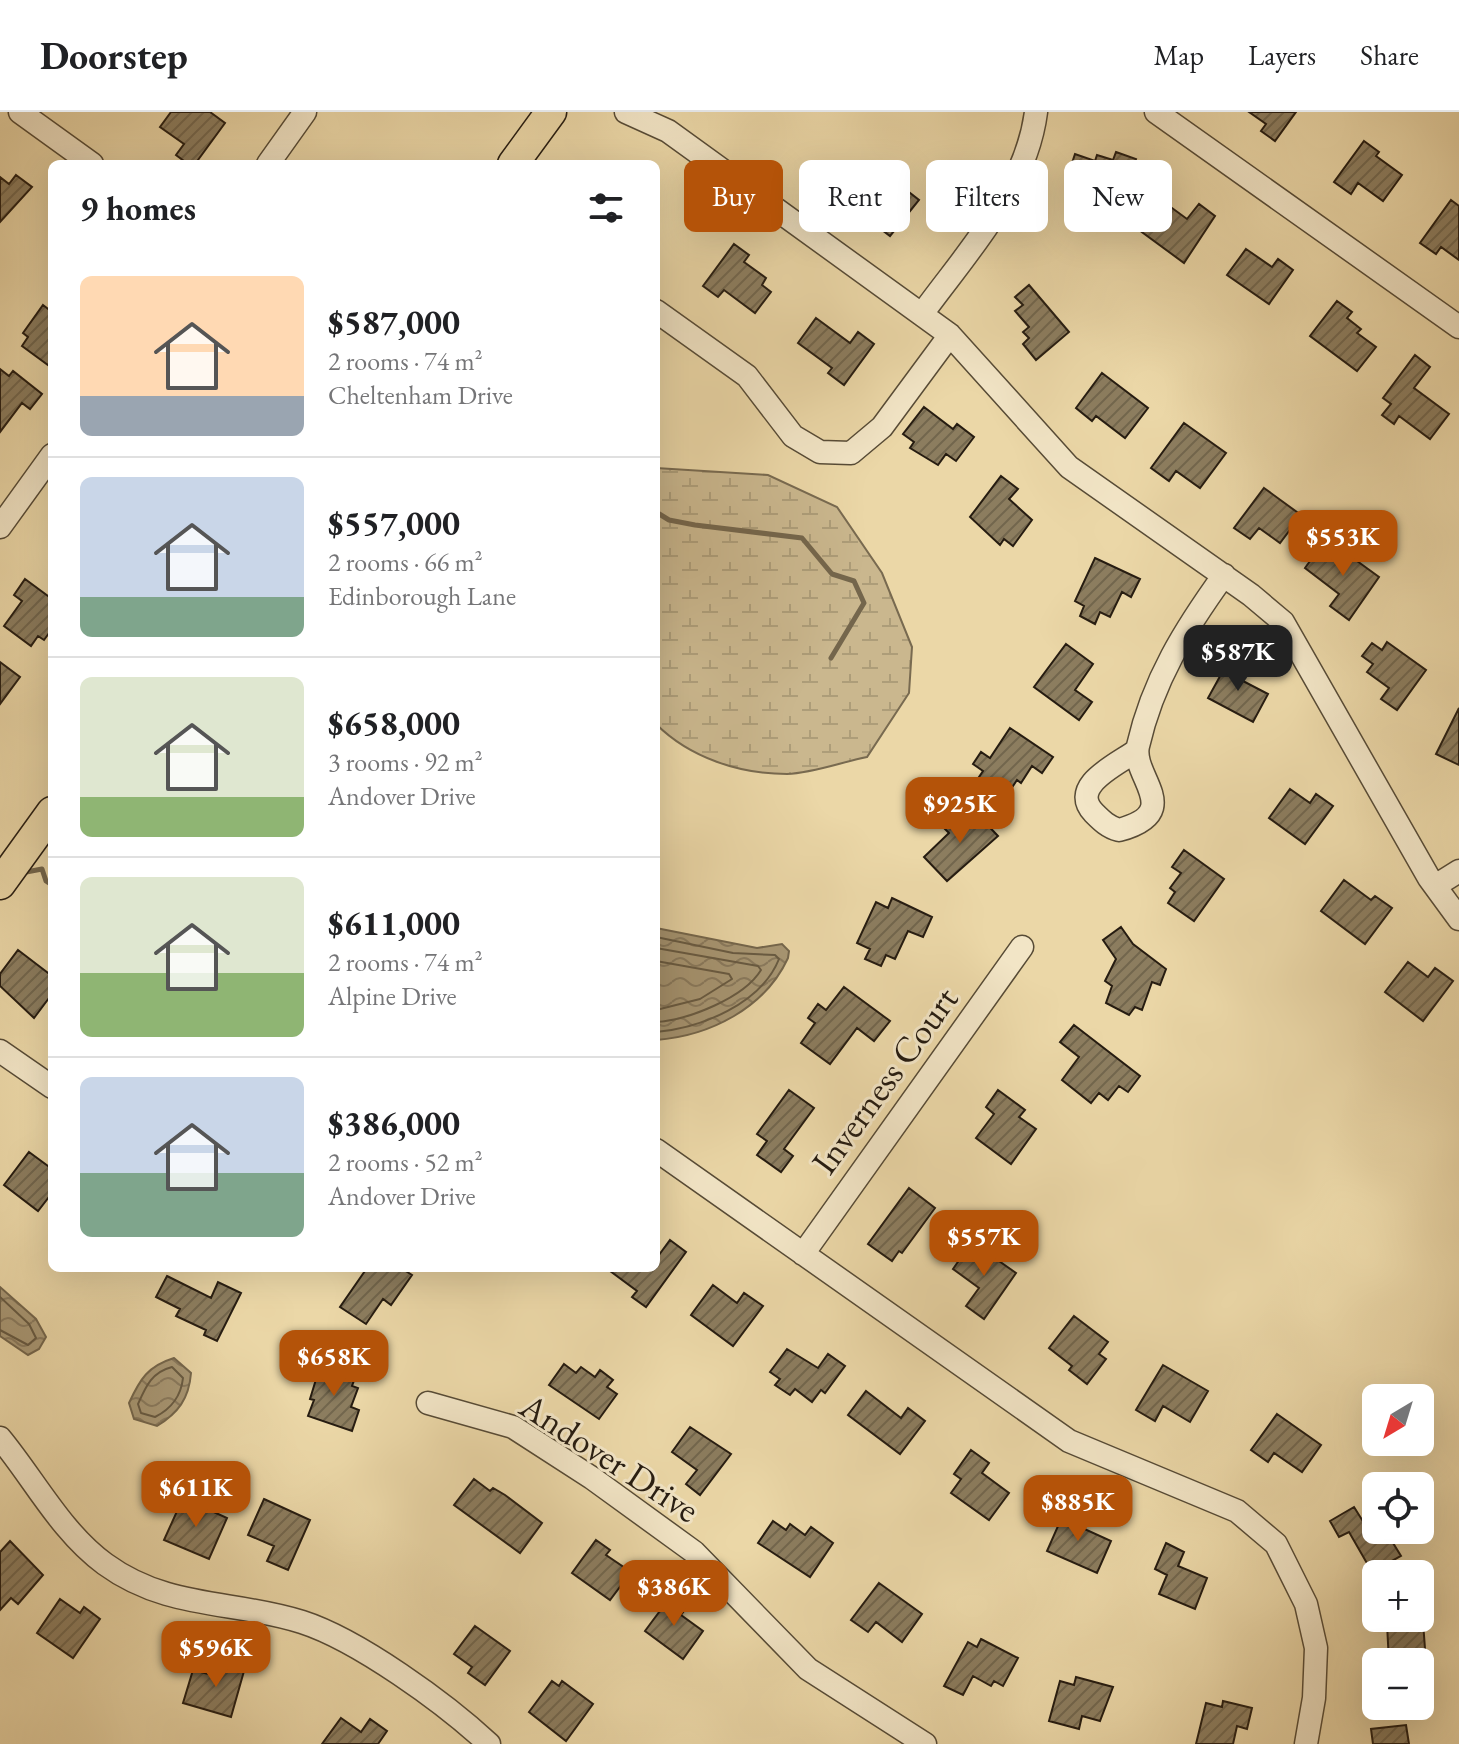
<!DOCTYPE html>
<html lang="en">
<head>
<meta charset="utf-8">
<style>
  :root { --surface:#fff; --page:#f2f2f2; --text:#202124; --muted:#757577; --line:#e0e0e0; --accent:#b45309 }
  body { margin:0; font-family:"EB Garamond",serif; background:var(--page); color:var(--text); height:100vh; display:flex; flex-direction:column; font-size:30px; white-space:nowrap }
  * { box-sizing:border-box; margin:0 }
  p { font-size:26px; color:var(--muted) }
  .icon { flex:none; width:44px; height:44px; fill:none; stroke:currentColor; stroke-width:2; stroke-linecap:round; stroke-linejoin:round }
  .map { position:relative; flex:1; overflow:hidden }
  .sheet { position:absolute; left:48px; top:48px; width:612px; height:1112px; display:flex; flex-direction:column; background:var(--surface); border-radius:12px; box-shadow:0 8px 32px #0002 }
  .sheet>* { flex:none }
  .banner { position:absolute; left:684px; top:48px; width:654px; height:72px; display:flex; gap:16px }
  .needle { width:52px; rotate:218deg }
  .fabs { position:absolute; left:1362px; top:1272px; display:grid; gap:16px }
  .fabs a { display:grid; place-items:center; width:72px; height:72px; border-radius:12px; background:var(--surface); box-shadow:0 8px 32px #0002; font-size:40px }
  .price { position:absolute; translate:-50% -68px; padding:0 18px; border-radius:16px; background:var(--accent); color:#fff; font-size:26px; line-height:52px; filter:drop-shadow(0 2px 4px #0008) }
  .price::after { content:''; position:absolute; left:50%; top:48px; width:24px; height:18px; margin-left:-12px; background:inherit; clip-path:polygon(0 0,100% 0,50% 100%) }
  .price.current { background:#222; color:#fff }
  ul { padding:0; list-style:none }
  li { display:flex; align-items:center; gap:24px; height:200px; padding:0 32px }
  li+li { border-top:2px solid var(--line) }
  li span { display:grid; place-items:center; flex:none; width:224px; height:160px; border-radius:12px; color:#555 }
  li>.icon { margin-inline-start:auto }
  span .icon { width:96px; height:96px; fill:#fffc; stroke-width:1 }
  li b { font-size:34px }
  h2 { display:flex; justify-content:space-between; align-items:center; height:96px; padding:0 32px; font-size:34px }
  .tag { padding:0 28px; border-radius:12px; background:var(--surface); box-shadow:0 8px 32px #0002; font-size:28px; line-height:72px }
  .tag.current { background:var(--accent); color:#fff }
  header { display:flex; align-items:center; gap:48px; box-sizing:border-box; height:112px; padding:0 40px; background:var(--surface); border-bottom:2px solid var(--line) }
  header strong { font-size:38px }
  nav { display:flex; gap:44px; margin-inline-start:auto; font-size:28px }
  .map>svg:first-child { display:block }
  .wetland { fill:url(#wetland-marsh); stroke:#786a50; stroke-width:2 }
  .water { fill:url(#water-waves); stroke:#74664c; stroke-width:2 }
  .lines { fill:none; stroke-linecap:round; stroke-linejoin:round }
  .shore { stroke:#675a42; stroke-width:2 }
  .stream { stroke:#74664c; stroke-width:5 }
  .building { fill:url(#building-hatch); stroke:#261c11; stroke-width:2 }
  .minor-casing { stroke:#574b36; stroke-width:25 }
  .major-casing { stroke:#261c11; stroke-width:33 }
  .minor { stroke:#f2e5c6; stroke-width:22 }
  .major { stroke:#ebd7a7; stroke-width:30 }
  .labels { text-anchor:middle; stroke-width:6; stroke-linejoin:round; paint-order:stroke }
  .street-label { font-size:36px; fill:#261c11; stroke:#f2e5c6 }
</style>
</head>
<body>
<header>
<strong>Doorstep</strong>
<nav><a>Map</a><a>Layers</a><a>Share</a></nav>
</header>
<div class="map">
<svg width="1459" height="1632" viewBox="0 0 1459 1632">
  <defs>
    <pattern id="wetland-marsh" width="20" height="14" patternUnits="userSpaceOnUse" patternTransform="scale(2)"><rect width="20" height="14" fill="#cab78e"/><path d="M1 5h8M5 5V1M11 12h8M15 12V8" fill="none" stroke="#ad9d79"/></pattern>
    <pattern id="water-waves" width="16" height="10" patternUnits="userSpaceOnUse" patternTransform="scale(2)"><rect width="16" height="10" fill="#a89774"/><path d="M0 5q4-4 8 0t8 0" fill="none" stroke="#897a5e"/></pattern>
    <pattern id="building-hatch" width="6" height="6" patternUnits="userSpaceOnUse" patternTransform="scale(2)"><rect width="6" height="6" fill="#8c7d5f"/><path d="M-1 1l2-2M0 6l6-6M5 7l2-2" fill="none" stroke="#72664d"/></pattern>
  </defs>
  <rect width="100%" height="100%" fill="#ebd7a7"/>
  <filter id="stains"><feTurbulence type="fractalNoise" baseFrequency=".0025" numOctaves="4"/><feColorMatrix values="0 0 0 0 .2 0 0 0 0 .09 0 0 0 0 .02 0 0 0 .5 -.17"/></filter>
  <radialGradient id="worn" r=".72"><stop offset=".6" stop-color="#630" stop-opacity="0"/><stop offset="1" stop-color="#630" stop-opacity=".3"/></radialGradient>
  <path class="wetland" d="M656 356 768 363 837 395 882 461 912 535 909 581 867 645C842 650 813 661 787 662 740 662 690 646 656 612Z"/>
  <path class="water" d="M656 816 757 836 782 832 789 839 788 846C765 896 710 924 656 928Z
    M0 1175 36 1207 46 1225 39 1237 28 1243 0 1224Z
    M174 1246 191 1261C189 1287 178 1301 157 1314L134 1307 129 1291C140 1267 148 1254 174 1246Z"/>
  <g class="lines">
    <path class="shore" d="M656 825 733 841 775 843 779 847C761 892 701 916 656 920
      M656 836 758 854 761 858C744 886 688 908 656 910
      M656 849 729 862 732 867 700 887 656 898
      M0 1185 29 1212 36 1226 28 1233 0 1218
      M172 1255 183 1266C181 1284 171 1297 155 1305L141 1301 138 1292C146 1274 152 1260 172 1255Z"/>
    <path class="stream" d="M656 400 669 408 695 413 802 426 832 462 854 469 864 491 831 546
      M21 761 42 757 46 769 52 773"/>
  </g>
  <path class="building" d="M171 0H210L225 11 195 52H188L176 43 184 32 160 15Z
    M1249 0H1296L1275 29 1261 19 1266 12Z
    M1364 29 1379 40 1376 44 1402 63 1383 89 1358 71 1351 82 1334 70Z
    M1116 40 1136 47 1119 96 1101 90 1104 82 1066 69 1075 42 1095 49 1097 43 1113 48Z
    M882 59 919 88 890 124 873 111 880 102 860 86Z
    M16 63 32 75 0 110V65L9 72Z
    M1157 85 1187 107 1199 92 1215 104 1184 151 1135 115Z
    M1451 88 1459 94V148L1441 135 1436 142 1420 131Z
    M734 132 749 143 744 150 766 166 762 173 771 180 755 201 724 178 718 185 703 174Z
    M1246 137 1272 155 1278 147 1293 158 1269 192 1227 163Z
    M1029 173 1069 220 1036 248 1023 232 1029 226 1023 220 1029 215 1015 199 1023 193 1015 185Z
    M1337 189 1352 200 1347 206 1361 217 1357 221 1376 235 1357 259 1310 224Z
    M43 193 52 200V256L22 234 28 225 23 221Z
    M816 206 850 231 858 220 874 232 844 273 828 261 832 256 798 231Z
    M1415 243 1430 255 1414 276 1449 302 1430 327 1399 304 1394 312 1382 303 1391 292 1383 286Z
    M0 257 9 264 13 259 42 282 30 297 22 291 0 320Z
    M1102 261 1148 296 1125 326 1096 304 1092 309 1076 296Z
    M924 295 953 317 957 312 974 325 956 349 946 342 938 353 910 336 914 330 903 322Z
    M1184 311 1226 341 1200 376 1176 359 1169 369 1151 356Z
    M1001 364 1018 377 1009 387 1032 408 1013 434 1004 427 1000 433 970 405Z
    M1264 376 1301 403 1280 431 1259 416 1250 427 1234 416Z
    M1335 433 1379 465 1349 508 1330 494 1339 482 1305 456 1321 434 1329 440Z
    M1095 446 1140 467 1131 485 1122 480 1110 505 1100 500 1095 512 1080 504 1084 494 1075 489Z
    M25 467 52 487V517L44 528 38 524 31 534 4 514 22 489 14 483Z
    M1387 530 1426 558 1397 598 1381 587 1389 576 1367 560 1373 552 1362 544 1372 531 1382 538Z
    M1066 532 1093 552 1075 578 1092 590 1079 608 1034 575Z
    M1229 548 1246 558 1241 568 1268 582 1253 610 1208 586Z
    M0 550 20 565 0 592Z
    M1459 596V653L1436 642Z
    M1010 616 1053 645 1042 661 1032 654 1021 671 1017 668 1009 680 1001 674 997 681 977 668 983 659 973 652 981 640 990 646Z
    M1290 677 1310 691 1316 682 1333 694 1305 732 1269 706Z
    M976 701 998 724 947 769 924 745 949 721 944 716 960 702 967 709Z
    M1184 738 1224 767 1194 809 1168 791 1175 780 1170 776 1181 761 1172 755Z
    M1344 768 1371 788 1375 784 1392 796 1365 832 1321 799Z
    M892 786 932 805 923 825 908 819 895 847 886 843 881 854 865 847 870 837 857 831 876 790 888 796Z
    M1121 815 1133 832 1166 857 1160 873 1152 870 1142 898 1135 895 1129 903 1106 891 1112 874 1105 869 1116 847 1103 828Z
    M18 838 52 864V882L34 906 0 874V862Z
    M1408 850 1428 865 1435 856 1453 869 1423 909 1385 880Z
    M844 875 890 909 874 929 857 916 830 952 801 931 815 911 808 906 818 892 826 898Z
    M1074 913 1140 964 1128 980 1119 974 1108 988 1099 981 1091 991 1062 968 1079 945 1060 930Z
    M789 978 814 996 784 1037 793 1044 781 1060 757 1043 767 1029 757 1022Z
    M998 978 1025 998 1019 1005 1036 1017 1011 1052 976 1026 994 1002 986 995Z
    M29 1040 52 1057V1081L38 1099 4 1073Z
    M909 1076 935 1096 902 1141 899 1139 892 1149 868 1132Z
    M670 1128 686 1140 646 1195 632 1185 637 1179 606 1156H656V1147Z
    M972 1130 1016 1161 984 1207 966 1194 979 1176 953 1157Z
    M367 1156H401L412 1163 391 1193 383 1187 366 1212 340 1195Z
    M167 1164 211 1186 218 1170 241 1181 217 1229 204 1223 206 1218 176 1204 180 1197 156 1185Z
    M713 1173 737 1191 744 1181 763 1194 733 1234 691 1203Z
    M1074 1204 1108 1230 1099 1242 1106 1247 1087 1272 1069 1258 1072 1254 1049 1236Z
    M787 1237 818 1256 828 1242 845 1254 825 1281 821 1278 812 1290 795 1277 790 1283 775 1273 780 1267 770 1260Z
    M321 1251 356 1263 352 1274 358 1276 351 1295 359 1298 352 1319 308 1304 314 1288 310 1287Z
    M564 1252 576 1261 581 1255 595 1265 600 1258 613 1268 607 1275 617 1282 599 1307 549 1273Z
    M1163 1253 1208 1279 1190 1310 1163 1294 1155 1309 1136 1298Z
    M866 1279 901 1306 908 1296 925 1309 900 1342 848 1303Z
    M1277 1302 1321 1333 1302 1360 1274 1341 1268 1350 1251 1338Z
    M690 1315 731 1342 700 1383 686 1372 697 1358 672 1340Z
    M971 1338 989 1351 982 1361 1009 1381 989 1408 951 1381 961 1367 954 1362Z
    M474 1367 490 1379 493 1376 505 1383 542 1411 520 1441 454 1393Z
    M183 1386 227 1406 209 1447 164 1428Z
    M264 1387 310 1408 288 1458 267 1449 274 1434 248 1423Z
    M1354 1395 1364 1411 1376 1404V1418H1385L1401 1444 1372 1460 1349 1420 1339 1425 1330 1409Z
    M1066 1396 1084 1404 1080 1415 1111 1429 1097 1461 1047 1439Z
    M773 1409 786 1418 790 1412 805 1423 811 1415 833 1431 810 1465 758 1431Z
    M596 1428 610 1438 606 1443 631 1460 610 1488 572 1461Z
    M10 1429 43 1463 18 1492 11 1486 0 1498V1440Z
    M1166 1431 1184 1440 1178 1454 1207 1466 1195 1497 1159 1482 1167 1463 1155 1457Z
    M879 1471 922 1502 902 1530 876 1510 868 1520 851 1508Z
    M671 1484 687 1495 681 1503 703 1519 683 1547 645 1519Z
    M60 1487 80 1501 84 1495 100 1507 73 1546 37 1521Z
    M1423 1510 1426 1550H1389L1387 1512Z
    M475 1514 510 1539 485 1573 468 1561 472 1555 454 1542Z
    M981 1527 1018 1546 1003 1574 994 1569 991 1574 973 1564 963 1583 944 1574 968 1530 977 1535Z
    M226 1546 246 1552 231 1605 183 1591 193 1558 220 1565Z
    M1076 1565 1113 1575 1100 1609 1082 1604 1079 1617 1049 1609 1060 1569 1074 1573Z
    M552 1569 559 1574 562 1569 593 1592 566 1629 529 1600Z
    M1223 1589 1252 1596 1247 1617 1237 1614 1233 1632H1196L1206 1591 1222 1595Z
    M341 1606 361 1620 370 1607 387 1619 378 1632H322Z
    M1406 1613 1409 1632H1373L1371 1617Z"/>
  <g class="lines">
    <defs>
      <path id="minor" d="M20 0 92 52
        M626 0 668 19 950 223 1069 355 1251 483 1283 510 1429 766 1459 807
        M1156 0 1459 215
        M268 52 305 0
        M656 199 747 264 793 324 820 340 851 341 882 315 950 223
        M922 202C967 140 1026 78 1036 0
        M0 415 52 343
        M1137 638C1121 651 1067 673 1094 701 1102 709 1108 715 1119 718 1186 700 1131 665 1138 634 1153 568 1185 517 1224 463
        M1435 774 1459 759
        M0 939 52 975
        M656 1038 1069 1329 1237 1399 1276 1432 1306 1492 1316 1536 1314 1586 1306 1632
        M803 1142 1022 835
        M428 1291 513 1315 592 1366 694 1440 808 1557 925 1632
        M0 1326C34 1367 61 1420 105 1452 168 1498 234 1488 302 1510 358 1528 445 1591 489 1632"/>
      <path id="major" d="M513 52 551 0
        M0 772 52 700"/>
    </defs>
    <use href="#minor" class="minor-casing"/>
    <use href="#major" class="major-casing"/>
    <use href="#minor" class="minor"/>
    <use href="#major" class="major"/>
  </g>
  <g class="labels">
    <g class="street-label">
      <text transform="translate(884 968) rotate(-54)" y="13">Inverness Court</text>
      <text transform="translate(610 1345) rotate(33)" y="13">Andover Drive</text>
    </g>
  </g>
  <rect width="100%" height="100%" filter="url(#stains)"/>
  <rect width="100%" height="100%" fill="url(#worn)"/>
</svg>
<div class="fabs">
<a><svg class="needle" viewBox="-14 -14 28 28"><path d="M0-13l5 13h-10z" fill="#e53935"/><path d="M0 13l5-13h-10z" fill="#757577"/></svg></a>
<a><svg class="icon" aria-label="locate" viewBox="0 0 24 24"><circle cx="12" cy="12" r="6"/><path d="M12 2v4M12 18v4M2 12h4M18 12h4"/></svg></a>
<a>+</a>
<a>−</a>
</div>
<b class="price" style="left:1343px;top:466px">$553K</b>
<b class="price current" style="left:1238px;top:581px">$587K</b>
<b class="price" style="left:960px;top:733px">$925K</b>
<b class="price" style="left:984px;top:1166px">$557K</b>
<b class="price" style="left:334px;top:1286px">$658K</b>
<b class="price" style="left:196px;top:1417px">$611K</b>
<b class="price" style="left:1078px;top:1431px">$885K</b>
<b class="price" style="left:674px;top:1516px">$386K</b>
<b class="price" style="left:216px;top:1577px">$596K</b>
<div class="banner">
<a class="tag current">Buy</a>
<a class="tag">Rent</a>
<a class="tag">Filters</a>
<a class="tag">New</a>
</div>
<section class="sheet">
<h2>9 homes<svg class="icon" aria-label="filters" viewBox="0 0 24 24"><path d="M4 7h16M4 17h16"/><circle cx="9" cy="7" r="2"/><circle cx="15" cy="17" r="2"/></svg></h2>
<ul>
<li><span style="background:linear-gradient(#ffd9b3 75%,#9aa5b1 0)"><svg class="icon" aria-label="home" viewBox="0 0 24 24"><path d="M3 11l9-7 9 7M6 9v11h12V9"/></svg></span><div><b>$587,000</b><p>2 rooms · 74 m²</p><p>Cheltenham Drive</p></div></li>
<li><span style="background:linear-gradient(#c9d6e8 75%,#7fa58c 0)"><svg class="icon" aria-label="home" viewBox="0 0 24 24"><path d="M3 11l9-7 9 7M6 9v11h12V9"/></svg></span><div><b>$557,000</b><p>2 rooms · 66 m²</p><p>Edinborough Lane</p></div></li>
<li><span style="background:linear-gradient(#dfe7d0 75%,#8fb573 0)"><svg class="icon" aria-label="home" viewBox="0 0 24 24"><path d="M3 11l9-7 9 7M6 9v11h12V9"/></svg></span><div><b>$658,000</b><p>3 rooms · 92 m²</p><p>Andover Drive</p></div></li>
<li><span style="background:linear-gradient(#dfe7d0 60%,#8fb573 0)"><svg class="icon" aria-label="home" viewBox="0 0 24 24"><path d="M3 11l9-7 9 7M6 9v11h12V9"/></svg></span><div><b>$611,000</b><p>2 rooms · 74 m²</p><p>Alpine Drive</p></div></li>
<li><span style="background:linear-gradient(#c9d6e8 60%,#7fa58c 0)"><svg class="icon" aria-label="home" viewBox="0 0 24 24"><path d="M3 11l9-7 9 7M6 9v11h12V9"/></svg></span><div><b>$386,000</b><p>2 rooms · 52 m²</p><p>Andover Drive</p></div></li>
</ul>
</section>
</div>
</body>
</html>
